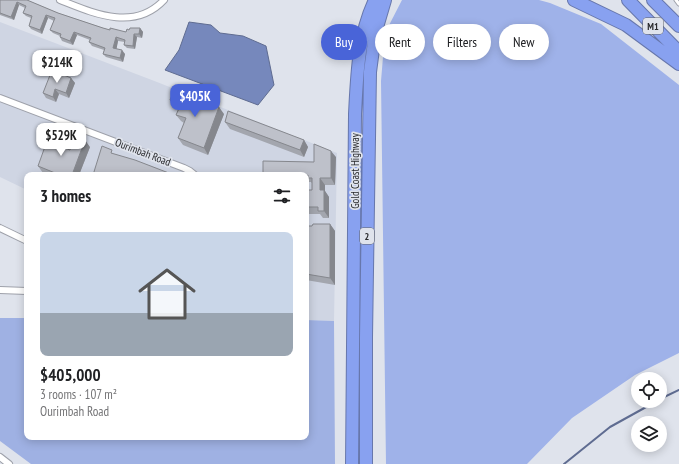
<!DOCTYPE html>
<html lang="en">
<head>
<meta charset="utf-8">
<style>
  :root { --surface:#fff; --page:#f6f6f6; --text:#202124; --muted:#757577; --line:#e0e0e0; --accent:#4964d8 }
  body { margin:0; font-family:"PT Sans Narrow",sans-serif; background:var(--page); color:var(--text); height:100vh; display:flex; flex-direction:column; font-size:15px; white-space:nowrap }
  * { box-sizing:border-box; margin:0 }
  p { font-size:13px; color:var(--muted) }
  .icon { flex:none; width:22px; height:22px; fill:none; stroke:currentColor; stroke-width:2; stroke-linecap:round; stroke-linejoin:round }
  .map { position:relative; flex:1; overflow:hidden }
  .drawer { position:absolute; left:24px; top:172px; width:285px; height:268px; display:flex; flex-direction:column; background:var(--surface); border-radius:8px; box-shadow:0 2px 10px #0003 }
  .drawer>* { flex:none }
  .banner { position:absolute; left:321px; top:24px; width:298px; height:36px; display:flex; gap:8px }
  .buttons { position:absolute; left:631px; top:372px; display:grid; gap:8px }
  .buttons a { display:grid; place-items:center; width:36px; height:36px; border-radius:50%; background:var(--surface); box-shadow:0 2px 10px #0003; font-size:20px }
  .price { position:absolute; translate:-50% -34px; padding:0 9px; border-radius:8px; background:#fff; color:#222; font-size:13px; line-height:26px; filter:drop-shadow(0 1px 2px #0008) }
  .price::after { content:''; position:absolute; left:50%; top:24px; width:12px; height:9px; margin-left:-6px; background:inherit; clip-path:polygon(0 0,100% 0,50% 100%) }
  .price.selected { background:var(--accent); color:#fff }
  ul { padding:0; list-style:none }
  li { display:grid; align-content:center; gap:8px; height:212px; padding:0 16px }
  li+li { border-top:1px solid var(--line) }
  li span { display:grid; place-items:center; height:124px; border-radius:8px; color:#555 }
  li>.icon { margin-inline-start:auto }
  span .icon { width:72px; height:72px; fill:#fffc; stroke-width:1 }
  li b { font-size:17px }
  h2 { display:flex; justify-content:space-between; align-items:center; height:48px; padding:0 16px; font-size:17px }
  .tag { padding:0 14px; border-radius:18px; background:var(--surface); box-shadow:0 2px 10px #0003; font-size:14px; line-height:36px }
  .tag.selected { background:var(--accent); color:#fff }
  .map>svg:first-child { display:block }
  .built { fill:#cfd5e3 }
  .green { fill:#9fb1e3 }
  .forest { fill:#9fb2e9 }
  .water { fill:#7688bc; stroke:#5f6c91 }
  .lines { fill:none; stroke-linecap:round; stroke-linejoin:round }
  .stream { stroke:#5f6c91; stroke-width:2 }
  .lane-casing { stroke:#9ea1aa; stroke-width:5 }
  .street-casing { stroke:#9ea1aa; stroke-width:8 }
  .highway-casing { stroke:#6777ac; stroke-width:14 }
  .lane { stroke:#fff; stroke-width:3 }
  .street { stroke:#fff; stroke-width:6 }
  .highway { stroke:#88a1f0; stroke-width:12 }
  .wall { fill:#a3a6ae }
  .shaded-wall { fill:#85878d }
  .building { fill:#bec1ca; stroke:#85878d }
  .labels { text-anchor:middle; stroke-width:3.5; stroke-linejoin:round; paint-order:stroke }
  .shield { fill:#dfe3ec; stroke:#606266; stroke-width:1 }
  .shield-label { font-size:10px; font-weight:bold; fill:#292a2d }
  .street-label { font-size:11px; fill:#292a2d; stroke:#dfe3ec }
</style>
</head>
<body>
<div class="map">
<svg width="679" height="464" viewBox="0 0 679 464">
  <rect width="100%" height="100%" fill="#dfe3ec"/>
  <path class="built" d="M0 22 157 82 337 153 334 321 306 320V175H27V190L0 177Z"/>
  <path class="green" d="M0 318H27V437H306V320L334 321 335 464H31L0 441Z"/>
  <path class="forest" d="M402 0H539L550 3 601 24 679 85V353L635 375 572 418 527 464H386L381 81 385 33Z"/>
  <path class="water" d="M189 22 211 25 220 33 243 36 266 46 274 85 258 105 165 70 179 50Z"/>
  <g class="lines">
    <path class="stream" d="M660 399 679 390
      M564 464 610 427 657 401"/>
    <defs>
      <path id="lane" d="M676 0 679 4"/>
      <path id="street" d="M60 0C93 13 134 32 164 0
        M0 98 184 168 190 171 195 175
        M0 228 27 241
        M0 290 27 291
        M0 457 9 464"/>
      <path id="highway" d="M574 0 626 25 679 64
        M628 0 679 52
        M653 0 679 26
        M352 464 355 114C357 76 358 35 375 0
        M366 464V337L370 72 375 34 385 0"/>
    </defs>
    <use href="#lane" class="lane-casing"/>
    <use href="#street" class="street-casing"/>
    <use href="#highway" class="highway-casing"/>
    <use href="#lane" class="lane"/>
    <use href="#street" class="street"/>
    <use href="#highway" class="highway"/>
  </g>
  <path class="wall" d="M0 0H27L58 13 103 28 110 30 126 32 129 30 140 28 143 32 142 38 137 37 135 49 127 48 124 45 125 42 118 41 116 49 125 54 123 62 106 57 103 54 104 50 92 46 89 42 90 40 77 35 73 45 62 41 60 37V36L53 33 50 30 54 21 48 18 42 34 31 29 29 26 31 18 26 16 23 13 25 8 19 5 14 20 0 15Z
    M71 78 75 83 69 98 59 94 56 102 46 98 43 93Z
    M170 100 224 114 208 155 183 145 178 138 184 123 181 121 176 115 179 108 175 107Z
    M225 122 304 140 308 147 304 157 230 129Z
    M90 147 79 175H48L43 173 38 166 70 150Z
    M336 157 335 185H325V191L329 197V218H323L320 214H307V218H306V190H312V183L311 182H306V175L314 162Z
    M330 224 335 231V285L306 280V226H312Z"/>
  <path class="shaded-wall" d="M17 2 19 5 14 20 11 17Z
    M46 15 48 18 42 34 40 30Z
    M140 28 143 32 142 38 139 34Z
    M74 32 77 35 73 45 70 41Z
    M134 34 137 37 135 49 133 46Z
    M116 37 118 41 116 52 113 48Z
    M122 50 125 54 123 62 120 58Z
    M71 78 75 83 69 98 66 93Z
    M55 89 59 94 56 102 53 97Z
    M219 107 224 114 208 155 204 148Z
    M85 140 90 147 79 175H72Z
    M304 140 308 147 304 157 300 150Z
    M331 151 336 157 335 185 331 178Z
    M320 178 325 185V191L329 197V218L324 211 320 190Z
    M330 224 335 231V285L330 278Z"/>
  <path class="building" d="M0 0H27L58 13 103 28 110 30V28L126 32 127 29 129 30 130 28H140L139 34H134L133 46 124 45 125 40 116 37 113 48 122 50 120 58 103 54 105 48 89 42 91 38 74 32 70 41 60 37 61 34 50 30 55 18 46 15 40 30 29 26 32 16 23 13 26 6 17 2 11 17 0 13Z
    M52 70 71 78 66 93 55 89 53 97 43 93Z
    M174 90 219 107 204 148 178 138 186 118 176 115 181 104 170 100Z
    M228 111 304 140 300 150 225 122Z
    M75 136 85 140 72 175H60L38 166 47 141 70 150Z
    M314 144 331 151V178H320V190H324V211H318V207H306V190H312V178H308V175H263V161L314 162Z
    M102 146 112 150 111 153 135 160 174 175H93Z
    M313 224H330V278L306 274V226H312Z"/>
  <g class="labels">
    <g class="shield">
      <rect x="643" y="18" width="20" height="16" rx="3"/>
      <rect x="360" y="228" width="14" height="16" rx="3"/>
    </g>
    <g class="shield-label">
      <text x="653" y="30">M1</text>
      <text x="367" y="240">2</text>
    </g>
    <g class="street-label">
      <text transform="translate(143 152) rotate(21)" y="4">Ourimbah Road</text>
      <text transform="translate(355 171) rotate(-90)" y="4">Gold Coast Highway</text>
    </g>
  </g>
</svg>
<div class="buttons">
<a><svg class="icon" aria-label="locate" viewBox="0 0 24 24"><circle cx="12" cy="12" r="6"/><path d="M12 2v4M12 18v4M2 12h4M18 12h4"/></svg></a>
<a><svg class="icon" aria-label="layers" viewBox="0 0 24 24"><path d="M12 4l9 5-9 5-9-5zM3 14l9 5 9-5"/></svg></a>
</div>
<b class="price" style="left:57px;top:84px">$214K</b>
<b class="price selected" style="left:195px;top:118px">$405K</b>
<b class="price" style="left:61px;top:157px">$529K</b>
<div class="banner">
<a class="tag selected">Buy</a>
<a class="tag">Rent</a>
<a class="tag">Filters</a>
<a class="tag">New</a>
</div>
<section class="drawer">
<h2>3 homes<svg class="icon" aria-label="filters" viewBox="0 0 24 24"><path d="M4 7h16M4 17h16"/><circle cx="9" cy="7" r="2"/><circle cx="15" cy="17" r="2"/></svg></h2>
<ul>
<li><span style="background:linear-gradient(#c9d6e8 65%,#9aa5b1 0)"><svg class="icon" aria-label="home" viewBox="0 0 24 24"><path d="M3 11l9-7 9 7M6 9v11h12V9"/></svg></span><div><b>$405,000</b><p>3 rooms · 107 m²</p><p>Ourimbah Road</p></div></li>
</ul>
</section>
</div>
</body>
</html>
